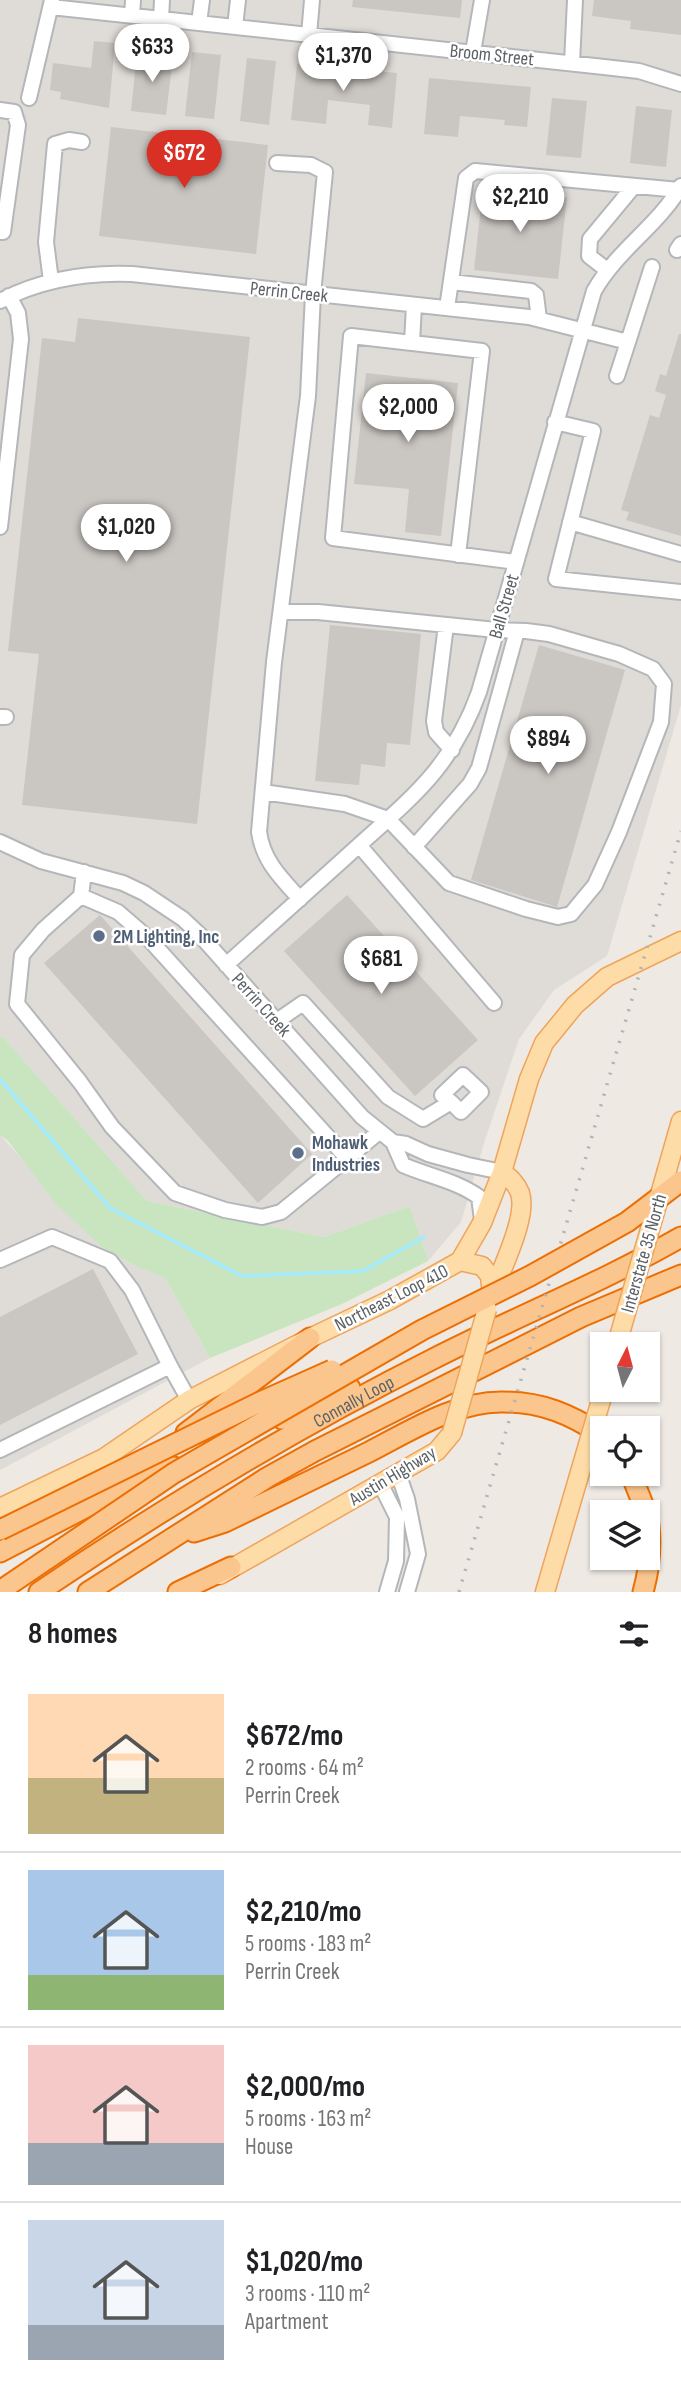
<!DOCTYPE html>
<html lang="en">
<head>
<meta charset="utf-8">
<style>
  :root { --surface:#fff; --page:#f6f6f6; --text:#202124; --muted:#757577; --line:#e0e0e0; --accent:#d93025 }
  body { margin:0; font-family:"Sofia Sans Condensed",sans-serif; background:var(--page); color:var(--text); height:100vh; display:flex; flex-direction:column; font-size:26px; white-space:nowrap }
  * { box-sizing:border-box; margin:0 }
  p { font-size:23px; color:var(--muted) }
  .icon { flex:none; width:38px; height:38px; fill:none; stroke:currentColor; stroke-width:2; stroke-linecap:round; stroke-linejoin:round }
  .map { position:relative; height:1592px; overflow:hidden }
  .panel { display:flex; flex-direction:column; background:var(--surface); flex:1 }
  .panel>* { flex:none }
  .needle { width:46px; rotate:6deg }
  .tools { position:absolute; left:590px; top:1332px; display:grid; gap:14px }
  .tools a { display:grid; place-items:center; width:70px; height:70px; border-radius:0px; background:var(--surface); box-shadow:0 2px 5px #0004; font-size:35px }
  .price { position:absolute; translate:-50% -60px; padding:0 16px; border-radius:24px; background:#fff; color:#222; font-size:23px; line-height:46px; filter:drop-shadow(0 2px 4px #0008) }
  .price::after { content:''; position:absolute; left:50%; top:42px; width:21px; height:16px; margin-left:-10px; background:inherit; clip-path:polygon(0 0,100% 0,50% 100%) }
  .price.active { background:var(--accent); color:#fff }
  ul { padding:0; list-style:none }
  li { display:flex; align-items:center; gap:21px; height:175px; padding:0 28px }
  li+li { border-top:2px solid var(--line) }
  li span { display:grid; place-items:center; flex:none; width:196px; height:140px; border-radius:0px; color:#555 }
  li>.icon { margin-inline-start:auto }
  span .icon { width:84px; height:84px; fill:#fffc; stroke-width:1 }
  li b { font-size:30px }
  h2 { display:flex; justify-content:space-between; align-items:center; height:84px; padding:0 28px; font-size:30px }
  .map>svg:first-child { display:block }
  .industrial { fill:#dfdbd7 }
  .green { fill:#c8e5c0 }
  .lines { fill:none; stroke-linecap:round; stroke-linejoin:round }
  .stream { stroke:#a3ebfe; stroke-width:3.5 }
  .building { fill:#cac6c2 }
  .minor-casing { stroke:#b4b7ba; stroke-width:18 }
  .major-casing { stroke:#efa45b; stroke-width:21 }
  .highway-casing { stroke:#ed6f04; stroke-width:23 }
  .minor { stroke:#fff; stroke-width:14 }
  .major { stroke:#fedca8; stroke-width:18 }
  .highway { stroke:#fbc68d; stroke-width:19 }
  .rail { stroke:#b2b3b4; stroke-width:3.5; stroke-dasharray:2 9; stroke-linecap:butt }
  .major-bridge-casing { stroke:#efa45b; stroke-width:21; stroke-linecap:butt }
  .highway-bridge-casing { stroke:#ed6f04; stroke-width:23; stroke-linecap:butt }
  .major-bridge { stroke:#fedca8; stroke-width:18 }
  .highway-bridge { stroke:#fbc68d; stroke-width:19 }
  .service-dot { fill:#5c6f8a; stroke:#fff; stroke-width:2.5 }
  .labels { text-anchor:middle; stroke-width:5; stroke-linejoin:round; paint-order:stroke }
  .street-label { font-size:19px; fill:#5b6164; stroke:#fff }
  .service-label { font-size:19px; font-weight:bold; fill:#4e5e75; stroke:#fff; text-anchor:start }
</style>
</head>
<body>
<div class="map">
<svg width="681" height="1592" viewBox="0 0 681 1592">
  <rect width="100%" height="100%" fill="#eee9e3"/>
  <path class="industrial" d="M0 0H681V705L607 956 554 990 519 1039 485 1140 461 1222 428 1261 410 1206 324 1237 147 1201 3 1037H0Z
    M0 1135 102 1247 138 1267 165 1278 210 1358 0 1470Z"/>
  <path class="green" d="M0 1037H3L147 1201 324 1237 410 1206 428 1261 342 1304 210 1358 165 1278 138 1267 102 1247 57 1205 8 1141 0 1135Z"/>
  <g class="lines">
    <path class="stream" d="M0 1079 110 1208 242 1276 363 1271 424 1237"/>
  </g>
  <path class="building" d="M353 0H462L460 18 352 7Z
    M594 0H681V35L630 29 631 21 592 16Z
    M94 41 115 43 109 108 60 99 61 92 50 90 53 63 91 68Z
    M192 52 221 55 214 119 185 116Z
    M137 53 173 57 166 115 131 111Z
    M247 58 276 61 269 125 240 121Z
    M297 64 397 73 392 128 368 125 370 105 328 100 326 124 291 120Z
    M429 78 531 87 527 127 504 125 505 120 460 116 458 137 424 134Z
    M552 98 587 101 581 158 546 155Z
    M636 106 672 110 666 167 630 163Z
    M111 127 268 145 256 254 99 236Z
    M483 188 567 197 558 279 474 270Z
    M78 318 250 337 197 824 22 805 39 654 8 651 42 338 75 342Z
    M679 334H681V536L626 520 629 512 621 510 650 415 659 418 666 395 655 391 660 374 666 376Z
    M366 373 458 383 441 536 405 532 409 489 354 484Z
    M330 625 421 634 410 745 387 743 385 767 361 764 359 785 315 781Z
    M539 645 625 670 557 907 471 880Z
    M347 895 478 1040 415 1096 284 951Z
    M100 915 312 1154 258 1203 44 963Z
    M93 1269 138 1354 0 1425V1317Z"/>
  <g class="lines">
    <defs>
      <path id="minor" d="M51 7 604 67 639 71 681 84
        M132 16 133 0
        M161 19 162 0
        M199 23 202 0
        M235 27 238 0
        M309 35 312 0
        M473 52 482 0
        M572 63 575 0
        M29 98 52 0
        M0 110 14 112 18 125 3 232H0
        M277 163 311 165 325 172 313 294 308 396 274 662 259 832C263 861 281 878 300 899
        M677 250 681 244
        M607 270 589 256 590 239 634 186
        M51 281 46 242 55 144 69 140 82 142
        M451 282 531 291 536 295 539 319
        M0 301C42 279 85 272 132 274L529 317 628 342 652 267
        M447 308 466 178 475 171 679 190
        M412 343 414 305
        M617 376 628 342
        M555 422 593 431 556 579 681 592
        M570 522 681 554
        M0 527 21 339 18 313 9 296
        M458 555 482 351 351 336 333 538 516 562
        M446 625 434 721 436 732 452 750
        M0 717H6
        M263 792 345 804 388 819 449 883 526 909 558 917 571 914 595 885 619 832 661 722 664 684 653 669 619 654 549 634 526 631 496 630 318 612H282
        M0 842 41 861 123 883 144 893 183 919 200 935 362 1117 393 1142 406 1144 428 1154 468 1165 502 1172
        M359 845 494 1003
        M414 847 470 784 479 768 517 631
        M84 872 81 896 43 930 22 955 17 1004 80 1082 112 1127 175 1193 225 1210 262 1217 281 1212 379 1132
        M81 896 118 912 148 938 347 1158
        M226 965C266 929 306 893 346 857 406 802 451 771 479 692L594 291C617 250 658 226 681 186
        M277 1021 303 1003 388 1097 423 1119 451 1102 461 1112 481 1092 463 1075 442 1095 451 1102
        M393 1142 403 1165C428 1176 457 1181 479 1197L482 1220
        M0 1260 52 1237 110 1261 132 1290 170 1366 0 1450
        M170 1366 189 1400
        M398 1473 407 1499 418 1554 407 1592
        M380 1483 397 1517 396 1561 387 1592"/>
      <path id="major" d="M667 1170 681 1121
        M460 1261 482 1266 490 1276 492 1295
        M493 1293C501 1269 528 1217 520 1193 516 1183 510 1178 502 1172
        M0 1508 104 1458 189 1400 310 1338 390 1300 460 1261 482 1223 502 1172 529 1079 544 1043 575 1005 607 977 681 941
        M220 1575 437 1451 452 1433
        M545 1592 578 1479"/>
      <g id="highway">
        <path d="M282 1419 350 1388"/>
        <path d="M186 1433 310 1338"/>
        <path d="M631 1474 646 1512"/>
        <path d="M194 1532 225 1522C273 1499 321 1475 369 1452 410 1431 456 1401 503 1402 542 1402 570 1414 602 1435"/>
        <path d="M0 1552 100 1500 174 1467"/>
        <path id="s1" d="M39 1592C166 1506 296 1428 433 1359 515 1317 601 1283 681 1237"/>
        <path d="M88 1592 268 1477 315 1451 581 1317 681 1275"/>
        <path d="M178 1592 231 1567"/>
        <path d="M643 1592C650 1567 652 1544 648 1518"/>
      </g>
    </defs>
    <use href="#minor" class="minor-casing"/>
    <use href="#major" class="major-casing"/>
    <use href="#highway" class="highway-casing"/>
    <use href="#minor" class="minor"/>
    <use href="#major" class="major"/>
    <use href="#highway" class="highway"/>
    <path class="rail" d="M459 1592 681 831"/>
    <defs>
      <path id="major-bridge" d="M617 1344 667 1170
        M452 1433 487 1309
        M578 1479 604 1390"/>
      <path id="highway-bridge" d="M0 1530 258 1403 332 1370
        M0 1591 174 1473 422 1330 530 1276 627 1222 681 1181"/>
    </defs>
    <use href="#major-bridge" class="major-bridge-casing"/>
    <use href="#highway-bridge" class="highway-bridge-casing"/>
    <use href="#major-bridge" class="major-bridge"/>
    <use href="#highway-bridge" class="highway-bridge"/>
  </g>
  <g class="service-dot">
    <circle cx="99" cy="936" r="7"/>
    <circle cx="298" cy="1153" r="7"/>
  </g>
  <g class="labels">
    <g class="street-label">
      <text transform="translate(492 54) rotate(6)" y="7">Broom Street</text>
      <text transform="translate(289 291) rotate(6)" y="7">Perrin Creek</text>
      <text transform="translate(503 606) rotate(-74)" y="7">Ball Street</text>
      <text transform="translate(262 1004) rotate(48)" y="7">Perrin Creek</text>
      <text transform="translate(643 1253) rotate(-74)" y="7">Interstate 35 North</text>
      <text transform="translate(391 1297) rotate(-27)" y="7">Northeast Loop 410</text>
      <text dy="7" stroke="none"><textPath href="#s1" startOffset="368">Connally Loop</textPath></text>
      <text transform="translate(392 1475) rotate(-31)" y="7">Austin Highway</text>
    </g>
    <g class="service-label">
      <text x="113" y="943">2M Lighting, Inc</text>
      <text x="312" y="1149">Mohawk<tspan x="312" dy="22">Industries</tspan></text>
    </g>
  </g>
</svg>
<div class="tools">
<a><svg class="needle" viewBox="-14 -14 28 28"><path d="M0-13l5 13h-10z" fill="#e53935"/><path d="M0 13l5-13h-10z" fill="#757577"/></svg></a>
<a><svg class="icon" aria-label="locate" viewBox="0 0 24 24"><circle cx="12" cy="12" r="6"/><path d="M12 2v4M12 18v4M2 12h4M18 12h4"/></svg></a>
<a><svg class="icon" aria-label="layers" viewBox="0 0 24 24"><path d="M12 4l9 5-9 5-9-5zM3 14l9 5 9-5"/></svg></a>
</div>
<b class="price" style="left:152px;top:84px">$633</b>
<b class="price" style="left:343px;top:93px">$1,370</b>
<b class="price active" style="left:184px;top:190px">$672</b>
<b class="price" style="left:520px;top:234px">$2,210</b>
<b class="price" style="left:408px;top:444px">$2,000</b>
<b class="price" style="left:126px;top:564px">$1,020</b>
<b class="price" style="left:548px;top:776px">$894</b>
<b class="price" style="left:381px;top:996px">$681</b>
</div>
<section class="panel">
<h2>8 homes<svg class="icon" aria-label="filters" viewBox="0 0 24 24"><path d="M4 7h16M4 17h16"/><circle cx="9" cy="7" r="2"/><circle cx="15" cy="17" r="2"/></svg></h2>
<ul>
<li><span style="background:linear-gradient(#ffd9b3 60%,#c2b280 0)"><svg class="icon" aria-label="home" viewBox="0 0 24 24"><path d="M3 11l9-7 9 7M6 9v11h12V9"/></svg></span><div><b>$672/mo</b><p>2 rooms · 64 m²</p><p>Perrin Creek</p></div></li>
<li><span style="background:linear-gradient(#a9c7e8 75%,#8fb573 0)"><svg class="icon" aria-label="home" viewBox="0 0 24 24"><path d="M3 11l9-7 9 7M6 9v11h12V9"/></svg></span><div><b>$2,210/mo</b><p>5 rooms · 183 m²</p><p>Perrin Creek</p></div></li>
<li><span style="background:linear-gradient(#f6c9c9 70%,#9aa5b1 0)"><svg class="icon" aria-label="home" viewBox="0 0 24 24"><path d="M3 11l9-7 9 7M6 9v11h12V9"/></svg></span><div><b>$2,000/mo</b><p>5 rooms · 163 m²</p><p>House</p></div></li>
<li><span style="background:linear-gradient(#c9d6e8 75%,#9aa5b1 0)"><svg class="icon" aria-label="home" viewBox="0 0 24 24"><path d="M3 11l9-7 9 7M6 9v11h12V9"/></svg></span><div><b>$1,020/mo</b><p>3 rooms · 110 m²</p><p>Apartment</p></div></li>
</ul>
</section>
</body>
</html>
